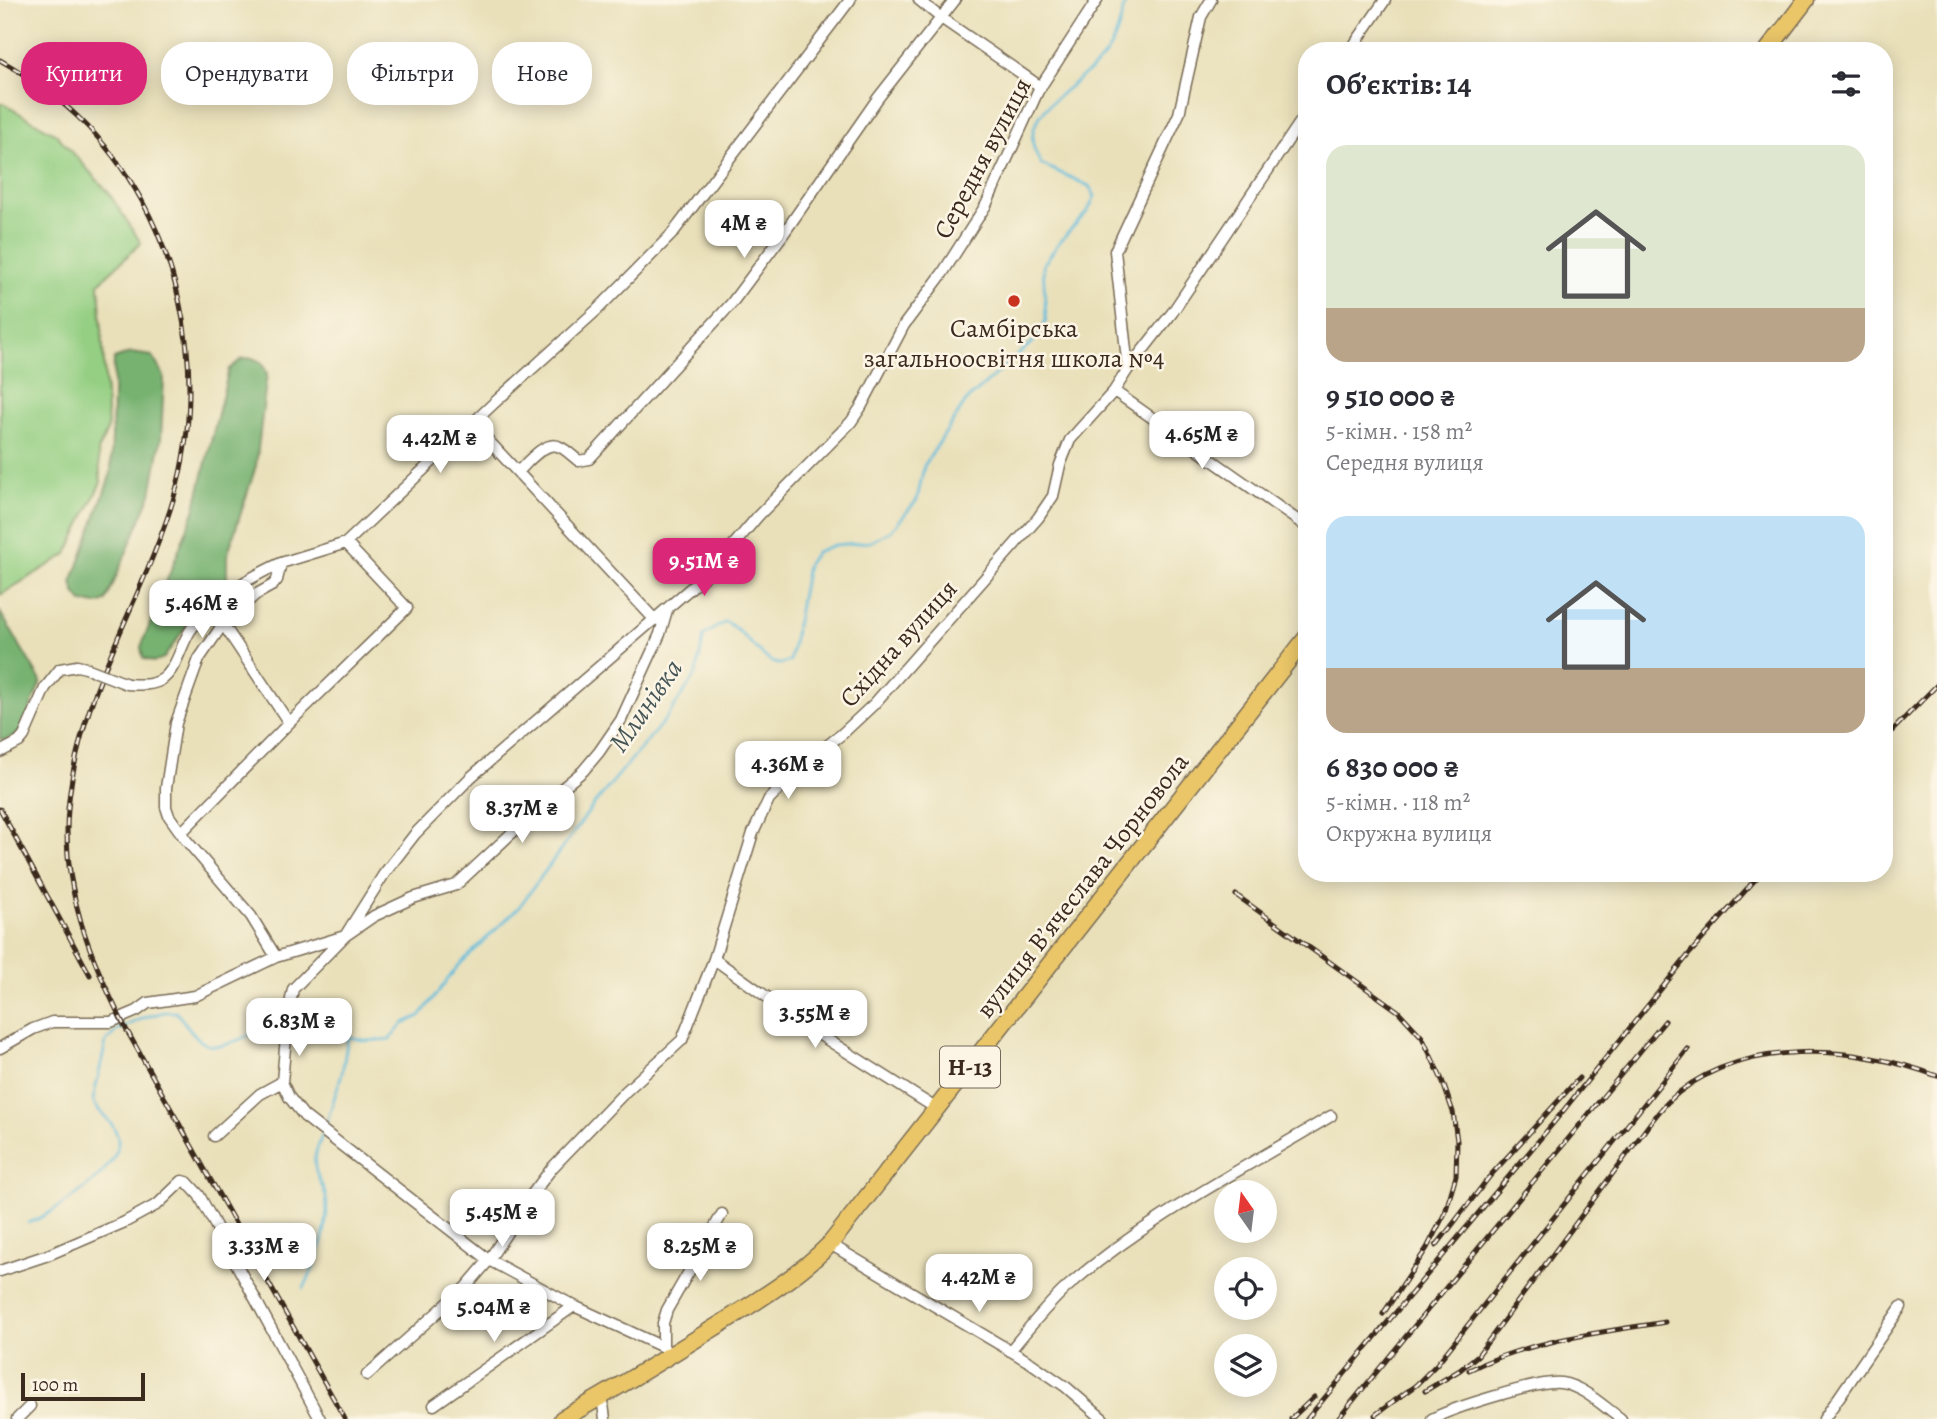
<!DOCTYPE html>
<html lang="uk">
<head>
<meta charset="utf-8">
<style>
  :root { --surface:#fff; --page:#f2f2f3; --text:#2b2b33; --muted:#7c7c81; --accent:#db2777 }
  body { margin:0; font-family:Alegreya,serif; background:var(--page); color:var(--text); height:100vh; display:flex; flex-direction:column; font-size:26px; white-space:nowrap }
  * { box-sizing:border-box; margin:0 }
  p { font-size:23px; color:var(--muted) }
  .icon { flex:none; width:38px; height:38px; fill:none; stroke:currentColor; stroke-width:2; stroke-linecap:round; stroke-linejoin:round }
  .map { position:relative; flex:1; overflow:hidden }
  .drawer { position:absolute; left:1298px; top:42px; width:595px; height:840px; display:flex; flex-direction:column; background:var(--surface); border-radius:28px; box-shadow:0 4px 18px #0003 }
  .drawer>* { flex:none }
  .hud { position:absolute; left:21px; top:42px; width:665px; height:63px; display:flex; gap:14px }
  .needle { width:46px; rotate:346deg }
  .fabs { position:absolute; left:1214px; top:1180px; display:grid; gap:14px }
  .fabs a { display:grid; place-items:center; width:63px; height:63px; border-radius:50%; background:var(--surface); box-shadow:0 4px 18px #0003; font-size:35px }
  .scale { position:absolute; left:21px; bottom:18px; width:124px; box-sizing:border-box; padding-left:7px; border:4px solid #3b2a1e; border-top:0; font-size:19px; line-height:24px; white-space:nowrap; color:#3b2a1e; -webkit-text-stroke:5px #fcf5e5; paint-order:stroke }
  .price { position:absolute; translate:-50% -60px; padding:0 16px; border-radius:14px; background:#fff; color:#222; font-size:23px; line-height:46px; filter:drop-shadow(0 2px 4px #0008) }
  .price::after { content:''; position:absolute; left:50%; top:42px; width:21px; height:16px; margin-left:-10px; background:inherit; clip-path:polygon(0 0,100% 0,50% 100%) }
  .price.on { background:var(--accent); color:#fff }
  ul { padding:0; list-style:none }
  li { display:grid; align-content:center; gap:14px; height:371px; padding:0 28px }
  li span { display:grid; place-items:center; height:217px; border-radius:21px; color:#555 }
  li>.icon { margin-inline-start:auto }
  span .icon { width:126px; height:126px; fill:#fffc; stroke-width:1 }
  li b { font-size:30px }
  h2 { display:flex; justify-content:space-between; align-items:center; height:84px; padding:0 28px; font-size:30px }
  .pill { padding:0 24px; border-radius:28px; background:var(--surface); box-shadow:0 4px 18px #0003; font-size:24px; line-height:63px }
  .pill.on { background:var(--accent); color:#fff }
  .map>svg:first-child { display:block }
  .green { fill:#94cf83; stroke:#687c50; stroke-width:2 }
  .forest { fill:#77b271; stroke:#596e48; stroke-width:2 }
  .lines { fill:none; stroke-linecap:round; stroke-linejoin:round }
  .stream { stroke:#5ebbdc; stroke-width:2.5 }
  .street-casing { stroke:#786a55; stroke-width:13 }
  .primary-casing { stroke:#786a55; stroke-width:19 }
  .street { stroke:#fff; stroke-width:10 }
  .primary { stroke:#eac669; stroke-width:16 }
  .rail-casing { stroke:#3b2a1e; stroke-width:5 }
  .rail { stroke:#fcf5e5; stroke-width:2.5; stroke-dasharray:8; stroke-linecap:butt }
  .street-bridge-casing { stroke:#786a55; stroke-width:13; stroke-linecap:butt }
  .street-bridge { stroke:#fff; stroke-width:10 }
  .poi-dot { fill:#c8321e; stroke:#fcf5e5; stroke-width:2.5 }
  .labels { text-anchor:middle; stroke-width:5; stroke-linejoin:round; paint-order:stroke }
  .shield { fill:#fcf5e5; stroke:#75675a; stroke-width:2 }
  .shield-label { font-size:24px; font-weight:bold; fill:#3b2a1e }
  .street-label { font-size:26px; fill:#3b2a1e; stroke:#fcf5e5 }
  .poi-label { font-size:26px; fill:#3b2a1e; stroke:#fcf5e5 }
  .water-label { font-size:28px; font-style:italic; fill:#465657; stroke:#fcf5e5 }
</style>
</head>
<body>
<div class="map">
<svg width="1937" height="1419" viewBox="0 0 1937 1419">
  <rect width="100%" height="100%" fill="#fcf5e5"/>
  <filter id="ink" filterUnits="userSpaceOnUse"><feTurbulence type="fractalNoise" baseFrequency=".0143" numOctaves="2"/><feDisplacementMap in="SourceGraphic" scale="14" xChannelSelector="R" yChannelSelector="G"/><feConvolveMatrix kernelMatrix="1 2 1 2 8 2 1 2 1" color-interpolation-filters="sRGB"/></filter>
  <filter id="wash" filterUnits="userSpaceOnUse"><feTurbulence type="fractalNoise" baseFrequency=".00686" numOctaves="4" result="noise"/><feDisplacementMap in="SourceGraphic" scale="28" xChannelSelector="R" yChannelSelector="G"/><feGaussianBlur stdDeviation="1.57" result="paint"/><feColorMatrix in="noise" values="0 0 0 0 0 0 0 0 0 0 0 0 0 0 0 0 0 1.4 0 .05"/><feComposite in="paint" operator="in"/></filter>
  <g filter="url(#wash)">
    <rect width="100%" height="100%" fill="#e9e0ba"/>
    <path class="green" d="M0 102 56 134 109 193 141 243 99 283 108 428 98 451 101 482 67 554 0 595Z"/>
    <path class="forest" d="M131 353 152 356 164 376 161 439 151 494 106 601 98 604 82 602 75 593 72 583 111 473 114 359Z
      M252 358 261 362 267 373 256 466 227 556V586L196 612 164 658 153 662 143 658 141 647 194 511 229 369 242 359Z
      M0 612 41 681 25 722 17 736 3 740 0 738Z"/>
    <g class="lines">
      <path class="stream" d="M292 1024H301L346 1036
        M325 1128 342 1073 348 1037 368 1041 390 1039 404 1023 420 1016 458 966 519 907 595 803 668 716 696 674 704 635 725 622C743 629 763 663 779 664 783 664 786 662 790 661L807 565 816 552 834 545 870 542 891 531 917 500 924 466 966 401 1037 338 1046 320 1043 265 1061 240 1088 211 1095 196 1089 186 1041 164C1038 158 1034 151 1033 144 1026 109 1083 81 1102 59 1117 42 1120 21 1126 0
        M28 1223C51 1216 121 1169 118 1141 116 1120 99 1117 93 1100L106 1042 117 1030 146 1017 164 1012H176C184 1021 192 1034 202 1042 223 1058 260 1023 285 1023
        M304 1288C317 1262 330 1228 326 1198 325 1187 316 1178 315 1167 313 1156 319 1144 322 1135"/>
    </g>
  </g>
  <g filter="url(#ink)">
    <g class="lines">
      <defs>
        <path id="street" d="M919 0 941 18 1041 87
          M1350 51 1385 0
          M1128 369 1115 251 1179 114 1201 17 1211 0
          M1114 391 1307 527
          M472 423 655 620
          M518 472C527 463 546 439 560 447 567 450 573 457 579 461L589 459 731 304 784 233 878 98 955 0
          M667 610 660 634 621 720 599 752 583 771 543 804 456 885 413 898 374 916 345 936 293 989 288 1014 282 1082 289 1097 304 1116 489 1260 574 1306 663 1347 671 1355
          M223 624 289 723
          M127 684C140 685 154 686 164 678 177 667 181 645 190 631 211 599 247 579 281 563
          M0 752 19 742 24 736 45 688 60 669 77 666 86 668
          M181 833 289 723 407 608 346 543
          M276 957 251 916 186 840 169 816 166 807V788L176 723 199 659 223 624 255 595 273 585 277 580 281 563 346 543 493 404 598 309 672 234 850 0
          M714 959 820 1035 937 1109
          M0 1048 33 1029 52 1022H111L137 1011 148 1003 195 996 276 957 345 936 384 874 415 834 471 777 714 568 758 516 851 422 861 407 904 325 942 274 986 205 1038 91 1097 0
          M214 1136 260 1094 282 1082
          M830 1244 1031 1363 1066 1387 1103 1419
          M0 1271 48 1255 125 1222 158 1204 182 1181 187 1182 199 1195 320 1419
          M663 1347V1323L667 1310 722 1214
          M1010 1351C1028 1329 1046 1306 1067 1287 1146 1218 1242 1170 1331 1116
          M367 1375 466 1287 489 1260 530 1197 552 1168 626 1091 682 1040 714 959 753 833 769 799 805 763 842 734 874 704 1038 518 1053 496 1060 465 1070 440 1114 391 1128 369 1172 313 1307 112
          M602 1397 605 1419
          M434 1405 574 1306
          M17 1419 30 1406
          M1432 1419C1452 1408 1541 1380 1561 1383 1583 1386 1604 1407 1621 1419
          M1824 1419 1901 1307"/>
        <path id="primary" d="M1767 51 1806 0
          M562 1419C616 1389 669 1356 722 1323 760 1299 798 1276 830 1244L1307 637"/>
      </defs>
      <use href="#street" class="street-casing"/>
      <use href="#primary" class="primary-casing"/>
      <use href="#street" class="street"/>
      <use href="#primary" class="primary"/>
      <defs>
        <path id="rail" d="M0 60C28 76 54 94 78 117 181 215 214 377 170 510 136 614 78 696 68 809 61 889 91 960 126 1029L345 1419
          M1885 738 1937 685
          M0 809 90 975
          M1236 895 1398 1011 1422 1037 1442 1080 1453 1112 1457 1141 1456 1176 1445 1213 1427 1248 1383 1314
          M1436 1246 1490 1176 1579 1078
          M1469 1370C1531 1340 1598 1333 1665 1322
          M1425 1391 1460 1370 1478 1355 1648 1126C1654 1118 1661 1109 1668 1102 1736 1036 1856 1045 1937 1076
          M1375 1415 1416 1385 1436 1365 1688 1049
          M1291 1419 1314 1397
          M1307 1419 1555 1121 1690 953 1761 873
          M1338 1419 1665 1021"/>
      </defs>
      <use href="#rail" class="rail-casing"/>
      <use href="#rail" class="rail"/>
      <defs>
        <path id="street-bridge" d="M86 668 127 684"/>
      </defs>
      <use href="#street-bridge" class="street-bridge-casing"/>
      <use href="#street-bridge" class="street-bridge"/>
    </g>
  </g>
  <circle class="poi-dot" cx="1014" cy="301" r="7"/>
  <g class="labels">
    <rect class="shield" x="940" y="1046.5" width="60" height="41" rx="5"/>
    <g class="shield-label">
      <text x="970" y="1075">Н-13</text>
    </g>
    <g class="street-label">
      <text transform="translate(982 158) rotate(-62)" y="9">Середня вулиця</text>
      <text transform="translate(898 643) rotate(-48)" y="9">Східна вулиця</text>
      <text transform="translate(1082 885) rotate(-52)" y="9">вулиця Вʼячеслава Чорновола</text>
    </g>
    <g class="poi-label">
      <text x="1014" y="337">Самбірська<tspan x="1014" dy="30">загальноосвітня школа №4</tspan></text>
    </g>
    <g class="water-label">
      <text transform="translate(645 705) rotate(-55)" y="10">Млинівка</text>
    </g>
  </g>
</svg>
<div class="fabs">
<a><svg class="needle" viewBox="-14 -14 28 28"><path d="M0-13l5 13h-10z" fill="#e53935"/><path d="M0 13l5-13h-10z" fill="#7c7c81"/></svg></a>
<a><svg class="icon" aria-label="locate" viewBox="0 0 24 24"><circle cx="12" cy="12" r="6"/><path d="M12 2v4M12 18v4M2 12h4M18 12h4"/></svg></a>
<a><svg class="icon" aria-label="layers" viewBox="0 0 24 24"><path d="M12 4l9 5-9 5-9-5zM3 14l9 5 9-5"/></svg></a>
</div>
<div class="scale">100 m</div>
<b class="price" style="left:744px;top:260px">4M ₴</b>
<b class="price" style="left:1202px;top:471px">4.65M ₴</b>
<b class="price" style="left:440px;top:475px">4.42M ₴</b>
<b class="price on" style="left:704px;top:598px">9.51M ₴</b>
<b class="price" style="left:202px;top:640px">5.46M ₴</b>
<b class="price" style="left:788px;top:801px">4.36M ₴</b>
<b class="price" style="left:522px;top:845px">8.37M ₴</b>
<b class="price" style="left:815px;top:1050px">3.55M ₴</b>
<b class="price" style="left:299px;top:1058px">6.83M ₴</b>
<b class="price" style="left:502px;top:1249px">5.45M ₴</b>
<b class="price" style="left:264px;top:1283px">3.33M ₴</b>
<b class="price" style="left:700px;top:1283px">8.25M ₴</b>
<b class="price" style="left:979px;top:1314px">4.42M ₴</b>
<b class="price" style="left:494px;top:1344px">5.04M ₴</b>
<div class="hud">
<a class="pill on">Купити</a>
<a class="pill">Орендувати</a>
<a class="pill">Фільтри</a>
<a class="pill">Нове</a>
</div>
<section class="drawer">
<h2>Об’єктів: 14<svg class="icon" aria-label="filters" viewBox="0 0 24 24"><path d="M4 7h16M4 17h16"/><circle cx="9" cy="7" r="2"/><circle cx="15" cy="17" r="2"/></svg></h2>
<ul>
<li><span style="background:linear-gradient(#dfe7d0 75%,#b9a48a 0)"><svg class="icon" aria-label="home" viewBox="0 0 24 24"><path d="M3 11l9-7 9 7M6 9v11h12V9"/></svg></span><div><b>9 510 000 ₴</b><p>5-кімн. · 158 m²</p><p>Середня вулиця</p></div></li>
<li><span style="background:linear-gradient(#bfe0f5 70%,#b9a48a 0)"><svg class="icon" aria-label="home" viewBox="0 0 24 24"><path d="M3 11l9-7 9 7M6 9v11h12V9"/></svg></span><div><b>6 830 000 ₴</b><p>5-кімн. · 118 m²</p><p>Окружна вулиця</p></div></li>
</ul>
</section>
</div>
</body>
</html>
